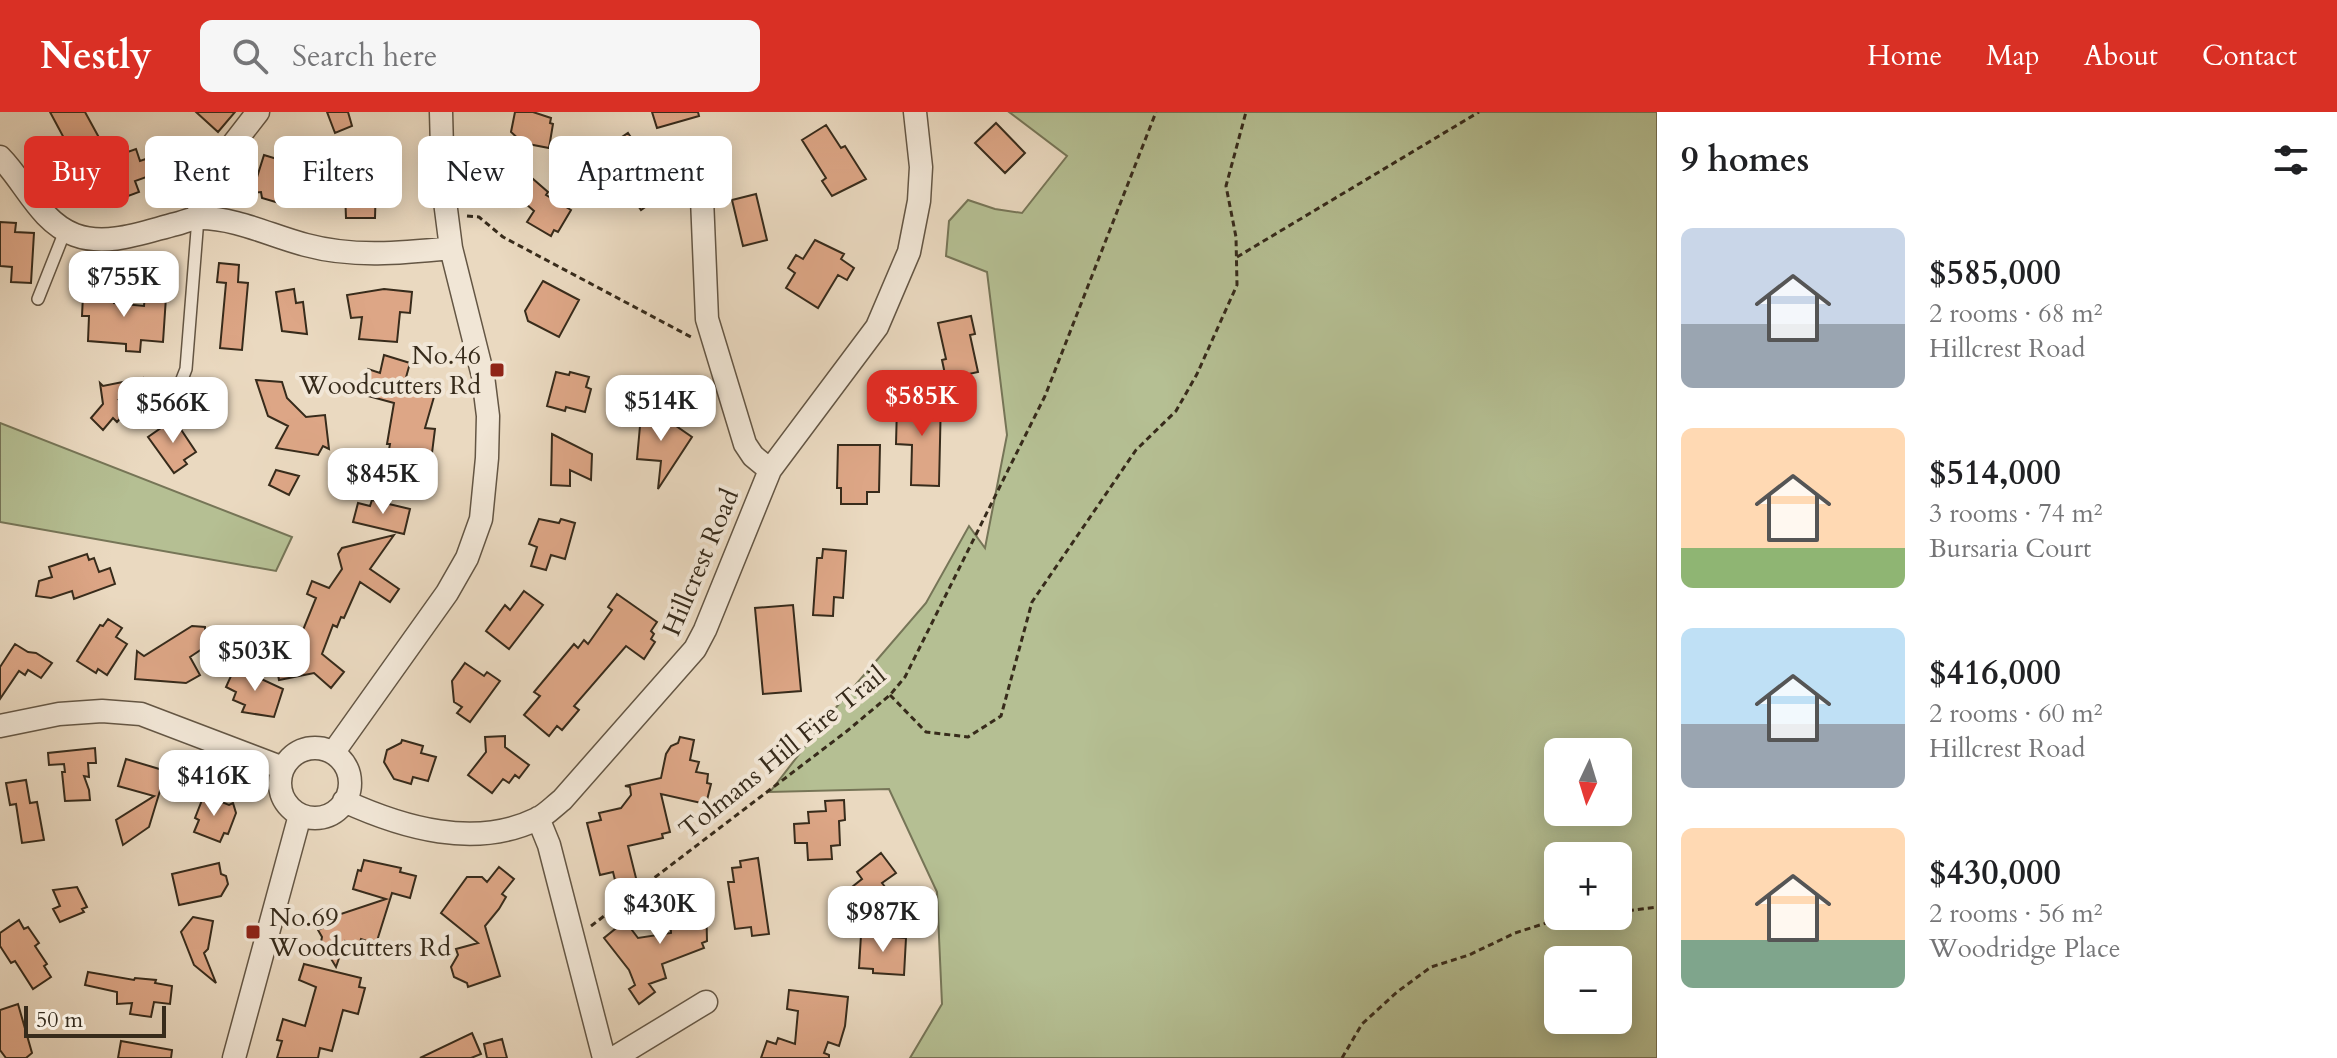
<!DOCTYPE html>
<html lang="en">
<head>
<meta charset="utf-8">
<style>
  :root { --surface:#fff; --page:#f6f6f6; --text:#202124; --muted:#757577; --accent:#d93025 }
  body { margin:0; font-family:Cardo,serif; background:var(--page); color:var(--text); height:100vh; display:flex; flex-direction:column; font-size:30px; white-space:nowrap }
  * { box-sizing:border-box; margin:0 }
  p { font-size:26px; color:var(--muted) }
  .icon { flex:none; width:44px; height:44px; fill:none; stroke:currentColor; stroke-width:2; stroke-linecap:round; stroke-linejoin:round }
  .map { position:relative; flex:1; overflow:hidden }
  .drawer { display:flex; flex-direction:column; background:var(--surface); width:680px }
  .drawer>* { flex:none }
  .top-card { position:absolute; left:24px; top:24px; width:760px; height:72px; display:flex; gap:16px }
  .needle { width:52px; rotate:184deg }
  .tools { position:absolute; left:1544px; top:626px; display:grid; gap:16px }
  .tools a { display:grid; place-items:center; width:88px; height:88px; border-radius:12px; background:var(--surface); box-shadow:0 4px 20px #0003; font-size:40px }
  .scale { position:absolute; left:24px; bottom:20px; width:142px; box-sizing:border-box; padding-left:8px; border:4px solid #372b1b; border-top:0; font-size:22px; line-height:28px; white-space:nowrap; color:#372b1b; -webkit-text-stroke:6px #f1e6d6; paint-order:stroke }
  .price { position:absolute; translate:-50% -68px; padding:0 18px; border-radius:16px; background:#fff; color:#222; font-size:26px; line-height:52px; filter:drop-shadow(0 2px 4px #0008) }
  .price::after { content:''; position:absolute; left:50%; top:48px; width:24px; height:18px; margin-left:-12px; background:inherit; clip-path:polygon(0 0,100% 0,50% 100%) }
  .price.active { background:var(--accent); color:#fff }
  ul { padding:0; list-style:none }
  li { display:flex; align-items:center; gap:24px; height:200px; padding:0 24px }
  li span { display:grid; place-items:center; flex:none; width:224px; height:160px; border-radius:12px; color:#555 }
  li>.icon { margin-inline-start:auto }
  span .icon { width:96px; height:96px; fill:#fffc; stroke-width:1 }
  li b { font-size:34px }
  h2 { display:flex; justify-content:space-between; align-items:center; height:96px; padding:0 24px; font-size:34px }
  .chip { padding:0 28px; border-radius:12px; background:var(--surface); box-shadow:0 4px 20px #0003; font-size:28px; line-height:72px }
  .chip.active { background:var(--accent); color:#fff }
  header { display:flex; align-items:center; gap:48px; box-sizing:border-box; height:112px; padding:0 40px; background:var(--accent); color:#fff }
  header strong { font-size:38px }
  nav { display:flex; gap:44px; margin-inline-start:auto; font-size:28px }
  .search { width:560px; height:72px; background:var(--page); display:flex; align-items:center; gap:20px; box-sizing:border-box; padding:0 28px; border-radius:12px; color:var(--muted); font-size:30px }
  main { display:flex; flex:1; min-height:0 }
  .map>svg:first-child { display:block }
  .green { fill:#b5bf93; stroke:#767557; stroke-width:2; fill-rule:evenodd }
  .building { fill:#dda686; stroke:#372b1b; stroke-width:2 }
  .lines { fill:none; stroke-linecap:round; stroke-linejoin:round }
  .lane-casing { stroke:#645644; stroke-width:14 }
  .street-casing { stroke:#645644; stroke-width:25 }
  .path { stroke:#372b1b; stroke-width:3; stroke-dasharray:6 4; stroke-linecap:butt }
  .lane { stroke:#f1e6d6; stroke-width:11 }
  .street { stroke:#f1e6d6; stroke-width:22 }
  .poi-dot { fill:#8f2418; stroke:#f1e6d6; stroke-width:3 }
  .labels { text-anchor:middle; stroke-width:8; stroke-linejoin:round; paint-order:stroke }
  .poi-label { font-size:26px; fill:#372b1b; stroke:#f1e6d6; text-anchor:end }
  .street-label { font-size:26px; fill:#372b1b; stroke:#f1e6d6 }
</style>
</head>
<body>
<header>
<strong>Nestly</strong>
<div class="search"><svg class="icon" aria-label="search" viewBox="0 0 24 24"><circle cx="10" cy="10" r="6"/><path d="M15 15l6 6"/></svg>Search here</div>
<nav><a>Home</a><a>Map</a><a>About</a><a>Contact</a></nav>
</header>
<main>
<div class="map">
<svg width="1657" height="946" viewBox="0 0 1657 946">
  <rect width="100%" height="100%" fill="#ead9c0"/>
  <filter id="stains"><feTurbulence type="fractalNoise" baseFrequency=".0025" numOctaves="4"/><feColorMatrix values="0 0 0 0 .2 0 0 0 0 .09 0 0 0 0 .02 0 0 0 .5 -.17"/></filter>
  <radialGradient id="worn" r=".72"><stop offset=".6" stop-color="#630" stop-opacity="0"/><stop offset="1" stop-color="#630" stop-opacity=".3"/></radialGradient>
  <path class="green" d="M1009 0H1657V946H910L942 892 937 780 889 677 770 680 827 606 926 491 969 414 985 436 1007 323 987 160 946 144 949 109 968 88 995 97 1022 101 1067 44ZM1618 640V700H1558V640ZM1618 744V804H1558V744ZM1618 848V908H1558V848Z
    M0 311 292 425 276 459 0 410Z"/>
  <path class="building" d="M50 0H85L108 42 121 37 122 42 136 37 140 49 160 42 166 58 135 69 139 80 120 87 116 77 100 83 83 38 73 43Z
    M196 0H235L218 20Z
    M327 0H348L352 14 335 21Z
    M515 0H533L551 6 550 11 553 12 549 36 523 31 511 20Z
    M652 0H698L699 4 657 16Z
    M996 11 1025 41 1005 61 975 31Z
    M826 13 841 36 845 34 866 67 832 84 822 69 826 66 802 28Z
    M628 21 666 76 653 85 655 88 641 98 601 39Z
    M377 36 375 106H346L345 79H350L349 37Z
    M279 40 293 44 290 52 297 55 295 69 305 72 301 86 282 80 279 91 262 86 261 80 252 81 264 43 277 47Z
    M525 60 548 80 546 83 571 98 558 120 554 118 551 124 527 110 534 99 510 78Z
    M756 82 767 128 743 134 732 88Z
    M0 110 16 111 15 120 34 121 31 171 11 170 12 155 0 154Z
    M815 128 844 142 841 147 854 156 847 168 838 163 818 196 786 176 795 161 788 156 796 143 803 147Z
    M219 151 239 153 238 170 248 171 242 238 220 236 226 171 217 170Z
    M543 169 579 188 559 225 528 209 525 199Z
    M99 172 115 173 114 191 144 194 145 184 166 185 163 230 141 228 140 240 126 239V232L88 229 89 204H82L83 183 98 184Z
    M294 177 296 191 303 190 307 222 282 219 276 180Z
    M384 177 412 180 410 201 400 200 397 230 359 227 362 205 351 206 347 183Z
    M971 204 975 222 970 223 978 260 946 267 942 248 946 247 938 211Z
    M384 243 410 251 405 269 436 278 425 316 435 317 429 365 412 362 411 369 394 366 395 357 386 355 390 332H387L394 291 361 282 368 257 380 261Z
    M556 260 569 263 570 260 589 265 586 275 591 277 585 300 566 295 565 299 547 294Z
    M143 266 146 284 119 288 129 297 117 310 113 306 103 318 91 306 103 292 100 271 103 274Z
    M256 268 282 270 287 286 306 305 325 303 329 337 323 334 318 343 276 336 288 314 268 304Z
    M916 284 941 285 939 374 911 373 912 333 896 332 897 294 916 295Z
    M641 303 663 305 692 325 658 377 661 349 637 347Z
    M174 307 196 340 184 348 187 352 174 361 148 325Z
    M552 322 592 342 591 368 570 358V374L551 373Z
    M838 333H880L879 380H867V392H841V376H837Z
    M276 358 299 364 289 383 269 373Z
    M372 388 410 397 404 422 353 410 358 391 370 394Z
    M539 407 559 411 561 407 575 411 565 447 551 443 546 458 531 454 537 435 529 432Z
    M394 423 370 457 399 477 390 490 360 470 344 506 341 505 337 515 333 513 322 542 344 560 331 576 314 561 279 568 276 552 283 535 279 534 285 517 301 523 316 486 307 482 312 469 329 476 342 457 338 442 342 436Z
    M823 437 846 439 843 486 834 485 833 504 813 503 817 446H822Z
    M87 442 89 448 94 446 99 460 110 456 115 472 74 487 72 479 51 486 36 484 39 469 52 465 49 455Z
    M524 479 543 493 509 537 486 519 505 493 510 498Z
    M617 482 657 510 651 519 654 522 651 527 655 530 644 547 626 534 574 594 579 598 562 618 557 614 549 624 524 603 540 584 534 580 574 532 578 536 584 528 588 532 612 498 608 495Z
    M793 493 801 579 763 582 755 496Z
    M108 507 122 516 116 525 127 532 107 563 98 557 96 561 77 549 100 513 103 514Z
    M192 514 205 515V535L190 545 200 563 186 571 135 567 137 539 144 544Z
    M15 532 28 540 36 541 52 551 41 566 28 558 25 563 19 559 0 587V555Z
    M465 551 484 564 487 560 500 569 470 610 457 601 462 595 454 590 452 569Z
    M235 555 283 577 274 605 242 600 245 593 233 588 236 580 226 575Z
    M505 624V635L529 653 519 666 515 663 509 671 503 667 492 681 468 663 486 640 485 625Z
    M680 625 694 628 690 648 699 650 696 660 708 662 707 671 711 672 706 692 661 682 670 720 662 722 663 726 628 734 636 766 618 780 613 760 600 763 587 711 601 708 599 701 621 696 631 683 630 675 625 674 661 666 666 642 671 634 678 631Z
    M402 628 423 634 421 641 436 645 428 669 413 665 411 672 394 667 384 650 387 638 401 631Z
    M95 636 96 651H88L89 665 84 664 89 678 90 688 65 689 62 660H65L64 652 49 653 48 641Z
    M126 647 166 659 149 715 123 733 116 708 154 684 118 674Z
    M26 668 30 691 37 690 44 728 22 731 16 692 10 693 6 671Z
    M204 683 229 693 233 691 236 701 228 722 224 721 220 730 194 720 199 708 195 706Z
    M844 688 845 708 839 709 840 733 831 734 832 747 808 748 807 731H795L794 712 809 711 808 700 826 699 825 689Z
    M881 741 896 761 882 771 897 790 862 817 863 793 842 808 832 796 840 790 838 786 862 767 857 760Z
    M758 746 769 822 752 824 751 815 735 817 728 770H734L732 756 741 755 740 749Z
    M364 748 401 756 400 760 416 764 410 786 392 781 376 832 361 827 359 833 345 829 336 855 321 830 322 825 318 818 324 815 321 809 326 806 328 800 338 803 386 787 353 777 358 758 361 759Z
    M219 751 221 762 226 764 228 772 221 784 179 793 172 762Z
    M499 755 514 767 502 782 506 785 499 797 485 814 500 864 468 875 467 871 454 865 451 855 458 843 456 837 478 831 441 801 467 765H482L487 770Z
    M77 775 87 795 82 797 84 800 60 810 53 797 60 794 53 778Z
    M690 785H706L707 829 702 831 704 836 662 852 666 866 649 872 655 880 639 892 629 877 635 873 629 858 604 826 625 809 638 826 671 821 670 796H690Z
    M193 805 213 809 208 837 204 841 216 871 194 853 181 820Z
    M19 808 24 817 28 815 39 831 35 834 47 852 44 854 51 865 33 877 15 849 11 851 0 834V821Z
    M861 823 906 826 904 863 873 861V857L859 856Z
    M304 852 361 866 359 875 365 876 358 902 343 898 332 939 320 936 318 946H277L282 929 277 928 283 907 305 914 316 875 299 868Z
    M88 860 134 868 135 866 156 868 155 871 172 874 170 892 154 890 151 905 130 902 132 891 117 892V880L85 873Z
    M789 878 848 885 845 914 839 934 828 930 824 941 829 943V946H761L767 929 776 932 778 926 795 932 798 899 787 897Z
    M18 892 32 941 26 946H6L0 938V898Z
    M472 921 481 942 471 946H420Z
    M502 927 507 946H487L484 932Z
    M121 929 172 938 171 946H118Z"/>
  <g class="lines">
    <defs>
      <path id="lane" d="M38 187 65 119
        M179 275 186 257 198 106"/>
      <path id="street" d="M0 45C25 70 40 110 75 123 107 135 144 120 176 112 184 110 192 106 200 106 237 106 271 124 306 133 354 146 402 141 451 136
        M701 62 707 207 745 332 753 344 770 358
        M198 106 201 85 210 62 258 0
        M0 614 59 602 102 599 141 602 283 656
        M280 671a35 35 0 1 1 70 0a35 35 0 1 1-70 0Z
        M333 641 447 481 467 446 481 407 487 346 488 304 483 264 451 136 443 74 441 0
        M344 689C403 716 475 737 537 707 546 703 554 694 562 688L695 537 705 518 770 358 877 215 909 140 919 89 921 55 915 0
        M538 706 549 733 604 946
        M234 946 300 703
        M614 946 706 890"/>
    </defs>
    <use href="#lane" class="lane-casing"/>
    <use href="#street" class="street-casing"/>
    <path class="path" d="M467 104 479 105 503 125 691 225
      M1237 145 1479 0
      M890 583 926 620 968 625 1001 604 1032 490 1136 338 1176 299 1197 262 1237 173 1236 125 1226 74 1246 0
      M1618 800 1657 795
      M591 814 847 619 890 583 905 565 1045 284 1156 0
      M1342 946 1362 912 1397 880 1431 855 1469 843 1515 821 1568 804"/>
    <use href="#lane" class="lane"/>
    <use href="#street" class="street"/>
  </g>
  <g class="poi-dot">
    <rect x="489" y="250" width="16" height="16" rx="4"/>
    <rect x="245" y="812" width="16" height="16" rx="4"/>
  </g>
  <g class="labels">
    <g class="poi-label">
      <text x="481" y="252">No.46<tspan x="481" dy="30">Woodcutters Rd</tspan></text>
      <text x="269" y="814" text-anchor="start">No.69<tspan x="269" dy="30">Woodcutters Rd</tspan></text>
    </g>
    <g class="street-label">
      <text transform="translate(700 450) rotate(-67)" y="9">Hillcrest Road</text>
      <text transform="translate(782 640) rotate(-39)" y="9">Tolmans Hill Fire Trail</text>
    </g>
  </g>
  <rect width="100%" height="100%" filter="url(#stains)"/>
  <rect width="100%" height="100%" fill="url(#worn)"/>
</svg>
<div class="tools">
<a><svg class="needle" viewBox="-14 -14 28 28"><path d="M0-13l5 13h-10z" fill="#e53935"/><path d="M0 13l5-13h-10z" fill="#757577"/></svg></a>
<a>+</a>
<a>−</a>
</div>
<div class="scale">50 m</div>
<b class="price" style="left:124px;top:207px">$755K</b>
<b class="price active" style="left:922px;top:326px">$585K</b>
<b class="price" style="left:661px;top:331px">$514K</b>
<b class="price" style="left:173px;top:333px">$566K</b>
<b class="price" style="left:383px;top:404px">$845K</b>
<b class="price" style="left:255px;top:581px">$503K</b>
<b class="price" style="left:214px;top:706px">$416K</b>
<b class="price" style="left:660px;top:834px">$430K</b>
<b class="price" style="left:883px;top:842px">$987K</b>
<div class="top-card">
<a class="chip active">Buy</a>
<a class="chip">Rent</a>
<a class="chip">Filters</a>
<a class="chip">New</a>
<a class="chip">Apartment</a>
</div>
</div>
<section class="drawer">
<h2>9 homes<svg class="icon" aria-label="filters" viewBox="0 0 24 24"><path d="M4 7h16M4 17h16"/><circle cx="9" cy="7" r="2"/><circle cx="15" cy="17" r="2"/></svg></h2>
<ul>
<li><span style="background:linear-gradient(#c9d6e8 60%,#9aa5b1 0)"><svg class="icon" aria-label="home" viewBox="0 0 24 24"><path d="M3 11l9-7 9 7M6 9v11h12V9"/></svg></span><div><b>$585,000</b><p>2 rooms · 68 m²</p><p>Hillcrest Road</p></div></li>
<li><span style="background:linear-gradient(#ffd9b3 75%,#8fb573 0)"><svg class="icon" aria-label="home" viewBox="0 0 24 24"><path d="M3 11l9-7 9 7M6 9v11h12V9"/></svg></span><div><b>$514,000</b><p>3 rooms · 74 m²</p><p>Bursaria Court</p></div></li>
<li><span style="background:linear-gradient(#bfe0f5 60%,#9aa5b1 0)"><svg class="icon" aria-label="home" viewBox="0 0 24 24"><path d="M3 11l9-7 9 7M6 9v11h12V9"/></svg></span><div><b>$416,000</b><p>2 rooms · 60 m²</p><p>Hillcrest Road</p></div></li>
<li><span style="background:linear-gradient(#ffd9b3 70%,#7fa58c 0)"><svg class="icon" aria-label="home" viewBox="0 0 24 24"><path d="M3 11l9-7 9 7M6 9v11h12V9"/></svg></span><div><b>$430,000</b><p>2 rooms · 56 m²</p><p>Woodridge Place</p></div></li>
</ul>
</section>
</main>
</body>
</html>
